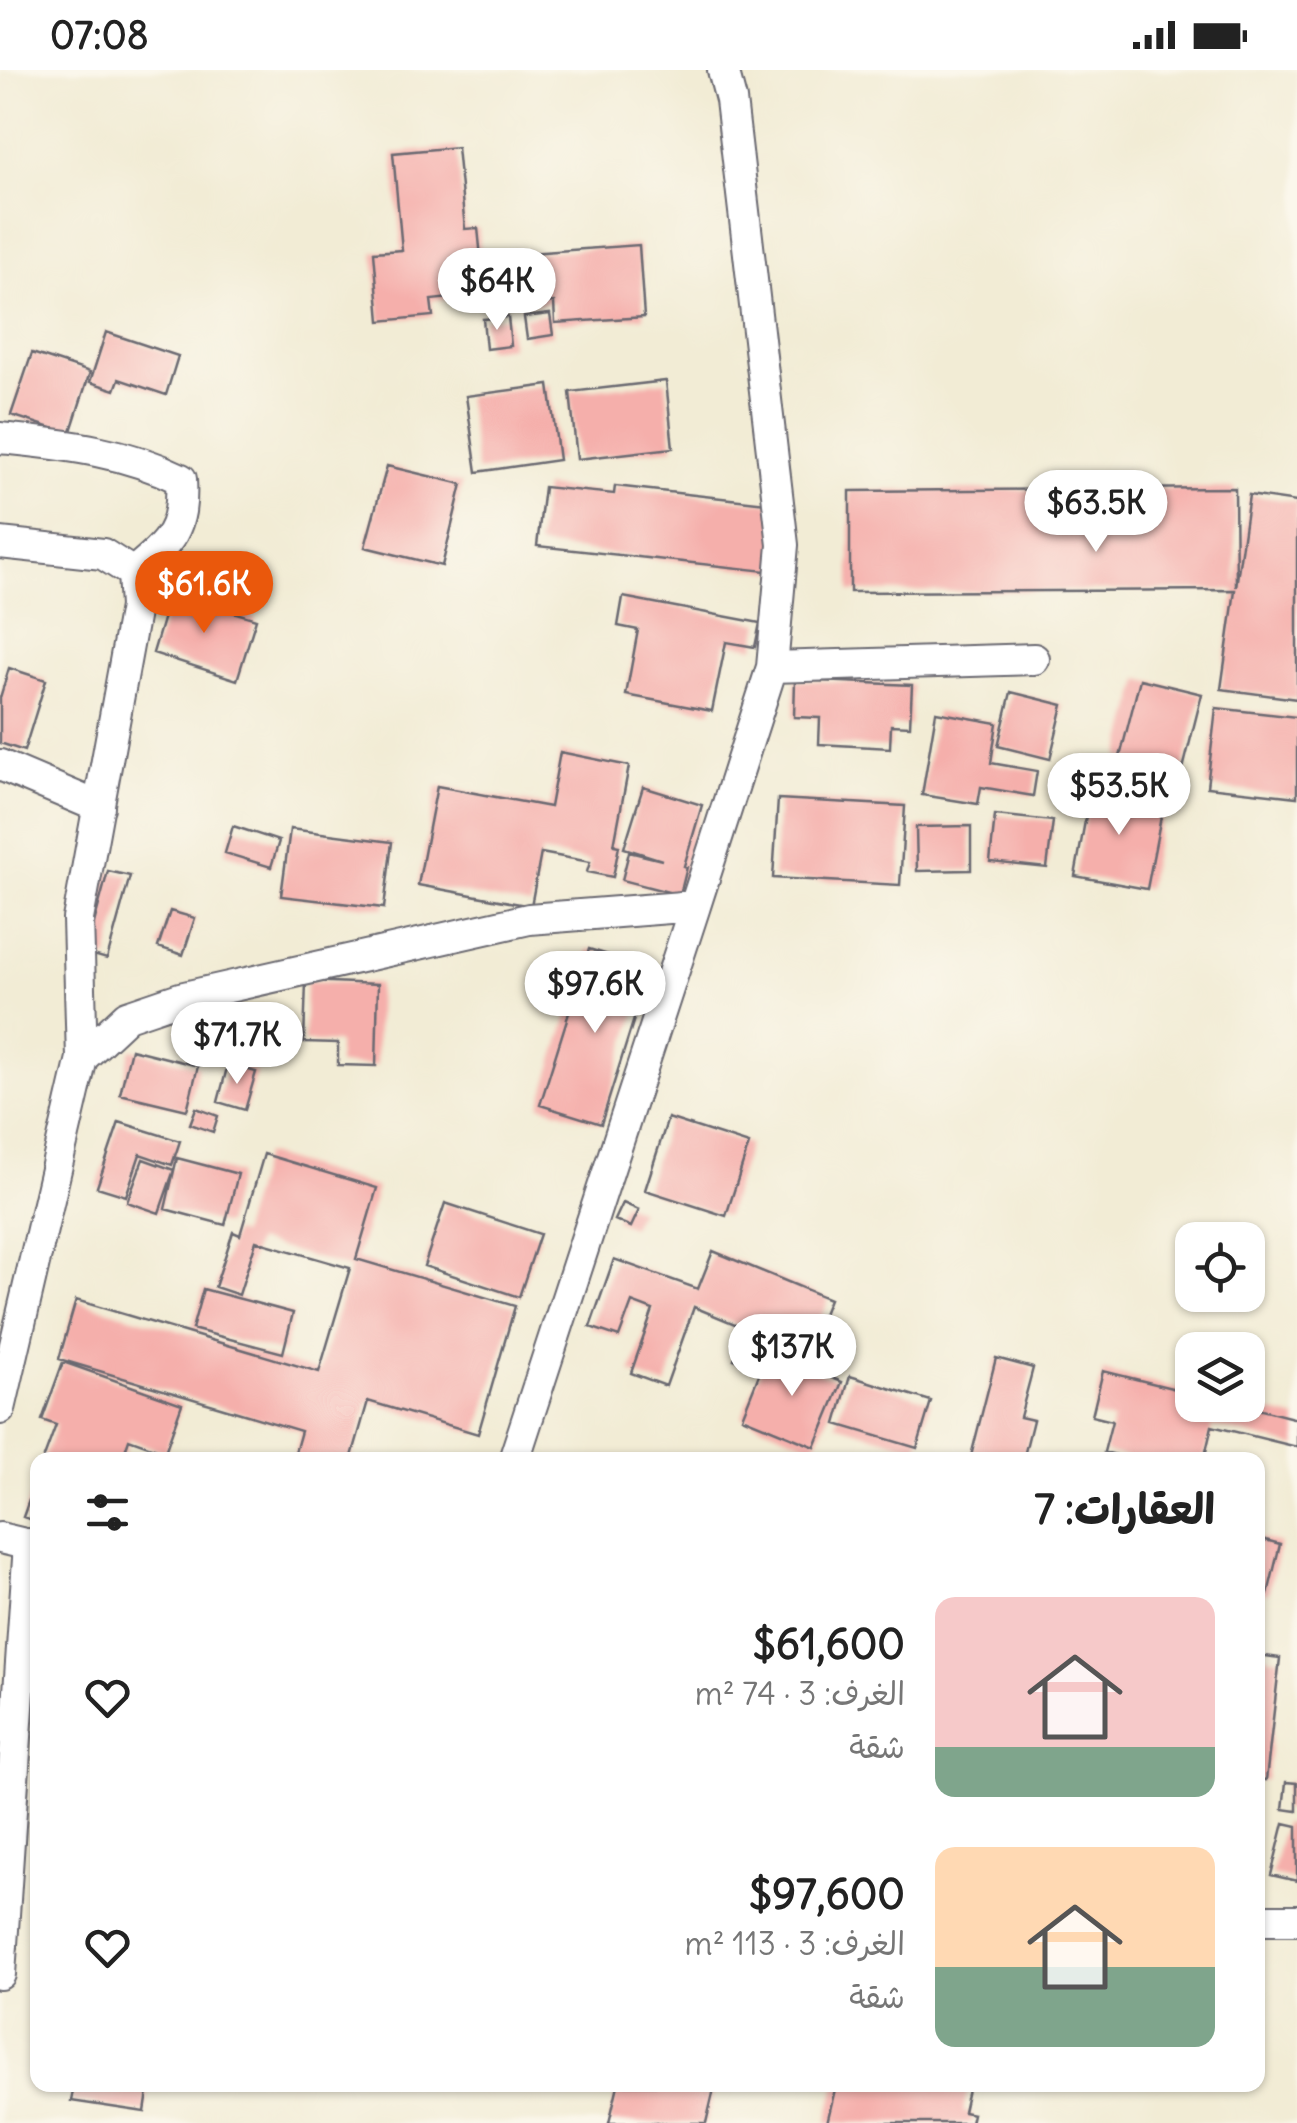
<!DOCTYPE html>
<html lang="ar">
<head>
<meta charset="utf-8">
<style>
  :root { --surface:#fff; --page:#f6f6f6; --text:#222; --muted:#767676; --accent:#ea580c }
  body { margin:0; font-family:Delius,"Playpen Sans Arabic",sans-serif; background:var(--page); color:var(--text); direction:rtl; height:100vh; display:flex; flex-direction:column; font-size:38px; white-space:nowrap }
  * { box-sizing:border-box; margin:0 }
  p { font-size:32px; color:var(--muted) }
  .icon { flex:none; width:55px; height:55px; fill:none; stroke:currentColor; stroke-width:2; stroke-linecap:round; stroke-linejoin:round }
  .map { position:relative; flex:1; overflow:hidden; direction:ltr }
  .panel { position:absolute; left:30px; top:1382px; width:1235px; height:640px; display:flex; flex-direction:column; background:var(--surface); border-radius:20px; box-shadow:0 2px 8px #0004; direction:rtl }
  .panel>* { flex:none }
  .buttons { position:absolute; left:1175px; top:1152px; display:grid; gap:20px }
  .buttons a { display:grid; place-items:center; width:90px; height:90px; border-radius:20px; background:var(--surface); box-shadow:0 2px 8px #0004; font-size:50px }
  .price { position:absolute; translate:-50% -85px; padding:0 22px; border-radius:35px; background:#fff; color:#222; font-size:32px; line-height:65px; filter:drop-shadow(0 2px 5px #0008) }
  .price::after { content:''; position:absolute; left:50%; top:60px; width:30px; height:22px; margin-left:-15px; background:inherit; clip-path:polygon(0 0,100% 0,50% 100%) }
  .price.on { background:var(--accent); color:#fff }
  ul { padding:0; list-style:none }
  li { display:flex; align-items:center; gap:30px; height:250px; padding:0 50px }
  li span { display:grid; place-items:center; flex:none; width:280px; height:200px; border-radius:20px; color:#555 }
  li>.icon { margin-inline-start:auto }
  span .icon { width:120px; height:120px; fill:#fffc; stroke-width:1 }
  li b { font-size:42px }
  h2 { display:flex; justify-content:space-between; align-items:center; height:120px; padding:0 50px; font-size:42px }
  .status { display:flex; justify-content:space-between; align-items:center; height:70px; padding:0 50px; background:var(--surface); direction:ltr }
  .status svg { height:28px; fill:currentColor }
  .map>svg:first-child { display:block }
  .building { fill:#f5afab }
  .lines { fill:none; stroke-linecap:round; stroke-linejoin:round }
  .street-casing { stroke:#6b6971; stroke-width:34 }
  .street { stroke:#fff; stroke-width:30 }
</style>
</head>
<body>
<div class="status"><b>07:08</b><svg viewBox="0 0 49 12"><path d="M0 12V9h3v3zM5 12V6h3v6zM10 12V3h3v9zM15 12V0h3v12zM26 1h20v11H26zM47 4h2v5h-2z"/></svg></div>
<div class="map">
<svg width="1297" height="2053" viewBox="0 0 1297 2053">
  <rect width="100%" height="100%" fill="#fbf7ec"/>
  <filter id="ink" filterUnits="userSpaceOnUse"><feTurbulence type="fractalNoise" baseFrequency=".01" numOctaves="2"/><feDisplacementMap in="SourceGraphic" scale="20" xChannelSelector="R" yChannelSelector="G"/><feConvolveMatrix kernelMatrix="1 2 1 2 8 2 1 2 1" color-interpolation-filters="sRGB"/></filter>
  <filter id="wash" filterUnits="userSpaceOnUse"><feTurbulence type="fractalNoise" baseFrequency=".0048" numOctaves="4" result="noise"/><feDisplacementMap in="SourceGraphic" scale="40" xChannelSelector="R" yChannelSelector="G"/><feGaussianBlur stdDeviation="2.25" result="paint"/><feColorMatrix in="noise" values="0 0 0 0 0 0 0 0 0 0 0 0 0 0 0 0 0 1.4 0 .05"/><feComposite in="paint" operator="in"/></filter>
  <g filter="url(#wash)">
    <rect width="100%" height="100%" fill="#f2ecd5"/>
    <g id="blocks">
      <path class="building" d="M457 77 465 159 478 158 483 208 496 207 498 223 431 230 433 246 380 251 374 182 402 180 393 83Z
        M639 175 644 247 555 253 554 232 520 235 516 184Z
        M550 244 553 265 527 269 524 247Z
        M508 247 511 276 486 279 483 249Z
        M106 262 178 286 166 325 119 309 115 320 90 312Z
        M32 283 90 302 70 364 11 345Z
        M666 311 673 378 577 389 570 322Z
        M549 315 559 390 477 402 466 326Z
        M387 396 462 414 442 496 365 477Z
        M615 416 783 435 775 502 537 476 544 417 614 424Z
        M1235 418 1236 517 1249 425 1297 432V629L1221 619 1235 520 850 522V421Z
        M171 523 256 549 237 610 153 583Z
        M623 527 760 553 755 577 726 572 712 641 626 625 638 560 618 556Z
        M9 598 46 610 24 681 0 673V628Z
        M1140 609 1202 624 1182 703 1120 687Z
        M795 610 912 615 910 656 891 655 890 678 819 674 820 648 794 647Z
        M1011 622 1063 635 1050 689 998 676Z
        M1216 638 1297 647V727L1207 717Z
        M936 642 997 653 991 693 1037 701 1033 726 981 717 978 734 922 725Z
        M560 682 629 696 614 775 619 776 613 807 587 802 590 792 541 783 531 836 418 815 437 716 550 737Z
        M643 717 702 735 684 796 687 797 680 825 622 810 629 782 662 790 624 778Z
        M1091 718 1164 731 1147 819 1075 806Z
        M778 729 905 736 900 815 773 808Z
        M995 745 1053 751 1047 798 990 792Z
        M233 756 279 771 271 797 225 783Z
        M971 756V800L917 801 916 757Z
        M290 759 392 772 384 838 281 826Z
        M108 801 130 806 107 889 86 883Z
        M170 841 195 848 183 885 158 877Z
        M589 879 650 898 601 1054 540 1035Z
        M306 911 378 914 376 996 338 995V973L304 972Z
        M131 979 198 996 187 1040 120 1024Z
        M228 994 256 1002 245 1040 218 1032Z
        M196 1038 218 1046 213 1062 190 1054Z
        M668 1048 749 1074 726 1146 645 1120Z
        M119 1052 180 1071 172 1095 140 1084 126 1126 97 1117Z
        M264 1084 377 1118 356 1189 515 1236 478 1364 368 1331 351 1390H307L294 1386 301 1361 59 1289 76 1230 319 1302 350 1198 256 1171 239 1225 215 1217 233 1162 240 1165Z
        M177 1088 238 1104 225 1155 165 1139Z
        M143 1089 174 1100 159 1143 127 1132Z
        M445 1133 540 1164 519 1227 424 1196Z
        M623 1133 639 1140 631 1157 615 1150Z
        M713 1181 829 1229 807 1284 694 1237 666 1316 631 1303 653 1240 632 1232 619 1267 590 1257 614 1189 698 1219Z
        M203 1219 293 1243 283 1283 192 1259Z
        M743 1267 768 1277 758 1299 734 1289Z
        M768 1282 842 1312 815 1377 742 1347Z
        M996 1288 1033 1298 1020 1347 1033 1350 1023 1390H970Z
        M63 1292 182 1334 165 1382 129 1369 122 1390H43L56 1355 42 1350Z
        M1103 1301 1192 1323V1335H1242L1297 1349V1377L1212 1356 1204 1390H1137L1104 1382 1112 1351 1092 1346Z
        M850 1306 931 1331 917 1378 836 1354Z
        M37 1408H38V1452L23 1447Z
        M1258 1468 1280 1474 1268 1524 1258 1521Z
        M1258 1585 1280 1588 1266 1710 1258 1709Z
        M1286 1712 1297 1713V1741L1283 1739Z
        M1284 1753 1297 1756V1811L1271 1805Z
        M74 2015 149 2016 145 2042 71 2031Z
        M618 2015H715L706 2053H609Z
        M836 2015H969L963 2042 973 2044 971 2053H827Z"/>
    </g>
  </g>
  <g filter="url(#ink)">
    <use href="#blocks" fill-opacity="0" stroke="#6b6971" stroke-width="2.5"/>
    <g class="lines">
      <defs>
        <path id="street" d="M0 368C65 375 122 380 181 409 184 460 171 471 133 503
          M0 473 103 484 133 503 135 537 78 849 82 988
          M772 597 1034 589
          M0 695 99 737
          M0 1339 82 988 127 946 180 928 529 849 695 836 772 597 783 475 731 30 723 0
          M514 1390 695 836
          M0 1468 38 1477
          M1258 1850H1297
          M0 1904 29 1474"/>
      </defs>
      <use href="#street" class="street-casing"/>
      <use href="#street" class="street"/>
    </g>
  </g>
</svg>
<div class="buttons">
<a><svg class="icon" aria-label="locate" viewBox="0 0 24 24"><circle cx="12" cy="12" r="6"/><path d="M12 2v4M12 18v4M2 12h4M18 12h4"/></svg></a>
<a><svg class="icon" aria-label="layers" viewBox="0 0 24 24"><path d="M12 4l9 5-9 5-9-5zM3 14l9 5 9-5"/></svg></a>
</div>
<b class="price" style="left:497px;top:263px">$64K</b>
<b class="price" style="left:1096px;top:485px">$63.5K</b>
<b class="price on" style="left:204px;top:566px">$61.6K</b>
<b class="price" style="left:1119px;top:768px">$53.5K</b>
<b class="price" style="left:595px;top:966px">$97.6K</b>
<b class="price" style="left:237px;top:1017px">$71.7K</b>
<b class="price" style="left:792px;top:1329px">$137K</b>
<section class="panel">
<h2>العقارات: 7<svg class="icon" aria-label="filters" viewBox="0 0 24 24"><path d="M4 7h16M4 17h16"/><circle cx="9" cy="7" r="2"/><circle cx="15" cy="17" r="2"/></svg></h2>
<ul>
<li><span style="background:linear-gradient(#f6c9c9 75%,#7fa58c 0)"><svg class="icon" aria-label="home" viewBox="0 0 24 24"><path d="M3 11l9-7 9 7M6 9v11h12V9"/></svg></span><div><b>$61,600</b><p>الغرف: 3 · 74 m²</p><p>شقة</p></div><svg class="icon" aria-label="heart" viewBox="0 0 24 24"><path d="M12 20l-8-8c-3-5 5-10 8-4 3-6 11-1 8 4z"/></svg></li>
<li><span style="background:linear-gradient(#ffd9b3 60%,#7fa58c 0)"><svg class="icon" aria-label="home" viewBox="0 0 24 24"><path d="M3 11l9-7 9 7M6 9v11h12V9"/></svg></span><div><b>$97,600</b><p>الغرف: 3 · 113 m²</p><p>شقة</p></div><svg class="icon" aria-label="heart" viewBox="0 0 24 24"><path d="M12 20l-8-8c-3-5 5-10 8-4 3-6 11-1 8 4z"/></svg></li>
</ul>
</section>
</div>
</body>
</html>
